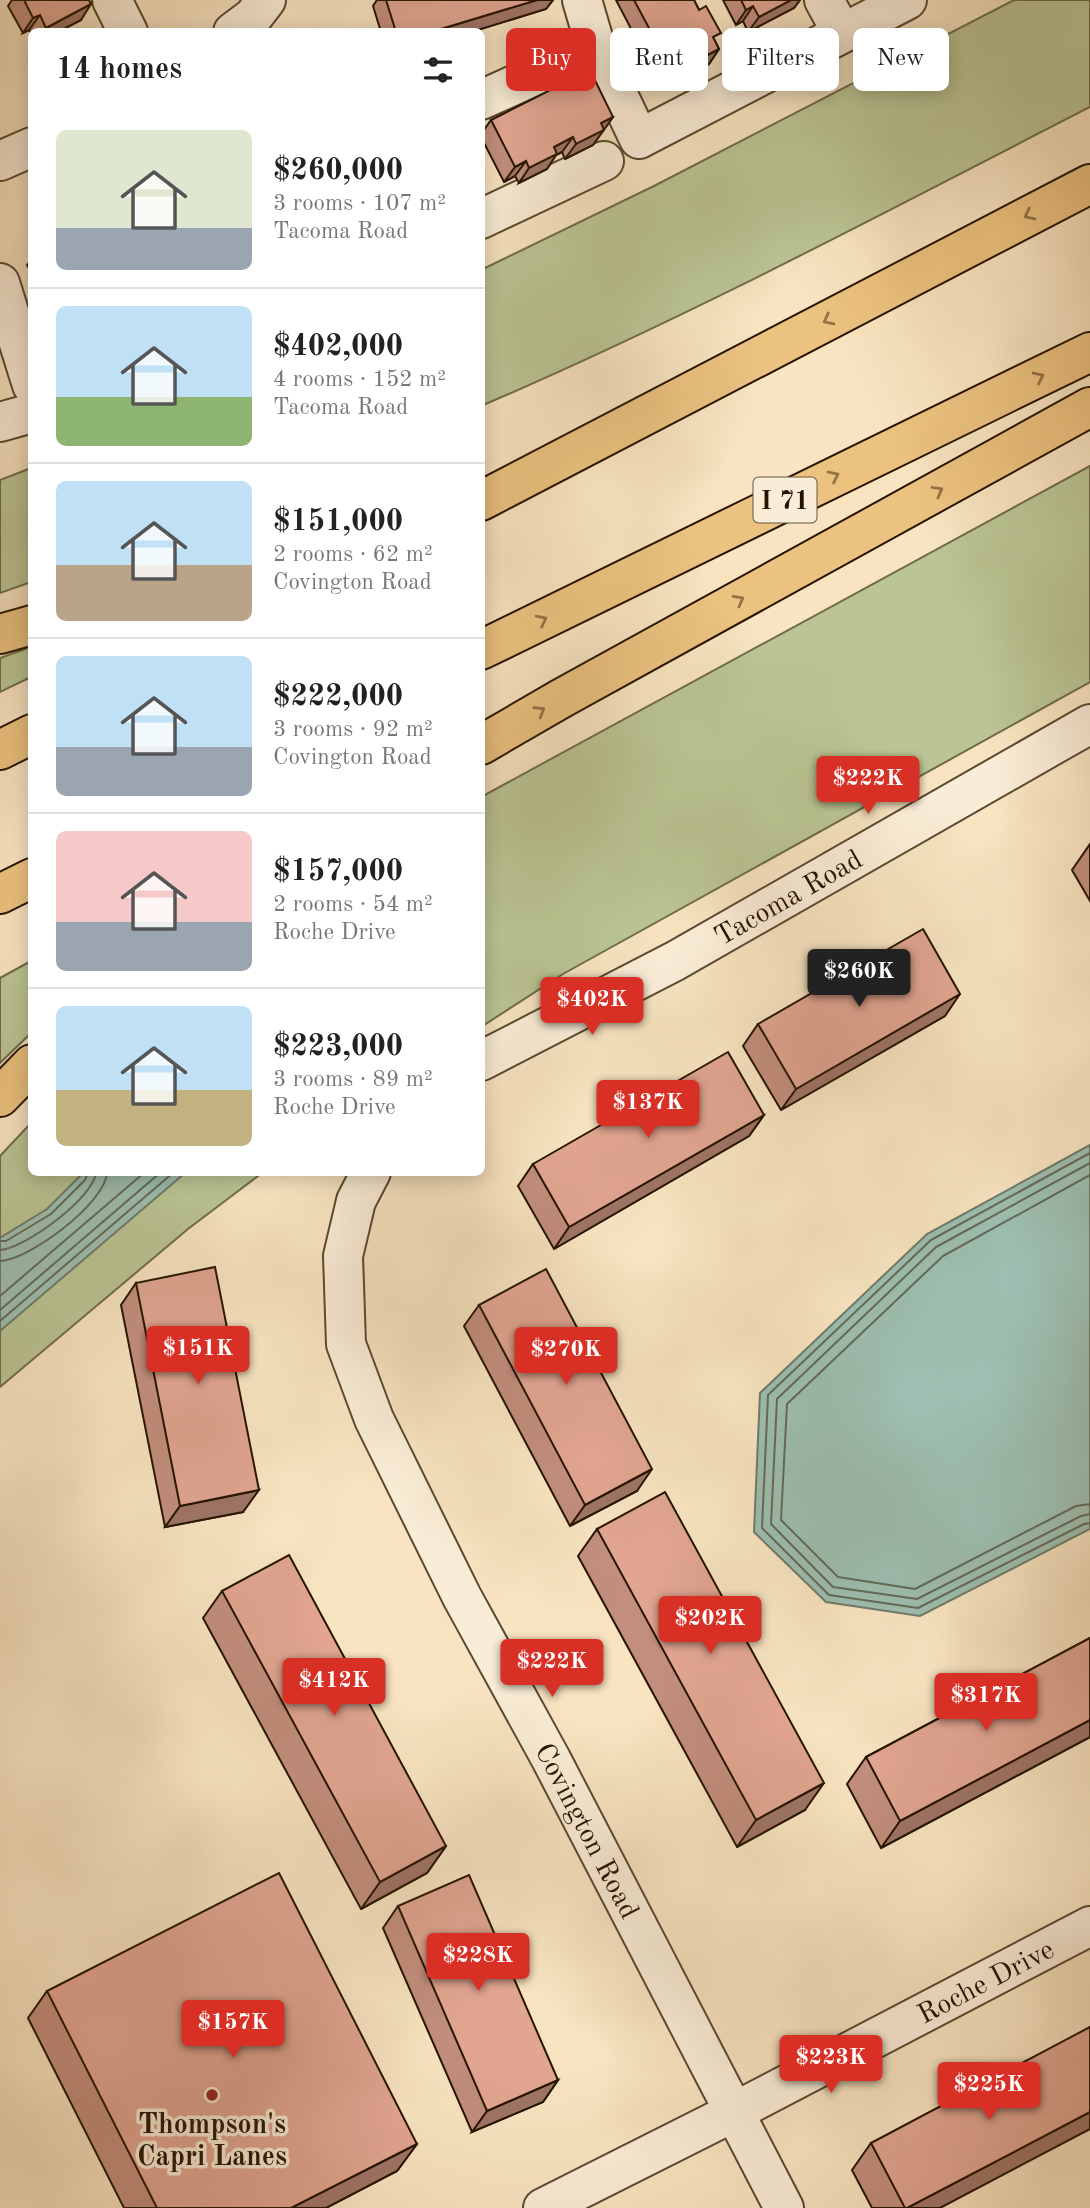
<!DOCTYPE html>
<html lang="en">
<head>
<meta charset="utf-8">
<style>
  :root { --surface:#fff; --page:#f2f2f2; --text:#222; --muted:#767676; --line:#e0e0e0; --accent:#d93025 }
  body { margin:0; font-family:"Old Standard TT",serif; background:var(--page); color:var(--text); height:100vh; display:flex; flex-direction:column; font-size:26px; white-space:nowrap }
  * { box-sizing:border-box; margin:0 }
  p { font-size:23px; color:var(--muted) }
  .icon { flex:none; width:38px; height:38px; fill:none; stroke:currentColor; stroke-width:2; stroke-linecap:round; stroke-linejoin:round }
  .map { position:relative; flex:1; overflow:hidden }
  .sheet { position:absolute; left:28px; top:28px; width:457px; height:1148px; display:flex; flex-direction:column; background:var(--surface); border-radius:10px; box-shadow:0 4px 18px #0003 }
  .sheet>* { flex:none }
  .guide { position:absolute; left:506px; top:28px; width:478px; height:63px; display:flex; gap:14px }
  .price { position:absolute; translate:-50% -60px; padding:0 16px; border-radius:7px; background:var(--accent); color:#fff; font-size:23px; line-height:46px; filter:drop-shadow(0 2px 4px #0008) }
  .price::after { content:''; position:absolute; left:50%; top:42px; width:21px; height:16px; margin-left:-10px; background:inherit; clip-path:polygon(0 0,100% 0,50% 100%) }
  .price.on { background:#222; color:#fff }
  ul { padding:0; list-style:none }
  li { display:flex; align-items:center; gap:21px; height:175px; padding:0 28px }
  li+li { border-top:2px solid var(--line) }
  li span { display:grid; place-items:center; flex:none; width:196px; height:140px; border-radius:10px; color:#555 }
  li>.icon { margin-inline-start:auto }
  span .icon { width:84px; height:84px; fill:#fffc; stroke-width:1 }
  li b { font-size:30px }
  h2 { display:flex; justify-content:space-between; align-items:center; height:84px; padding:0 28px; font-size:30px }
  .chip { padding:0 24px; border-radius:10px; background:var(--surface); box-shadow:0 4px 18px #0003; font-size:24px; line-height:63px }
  .chip.on { background:var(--accent); color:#fff }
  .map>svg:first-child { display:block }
  .green { fill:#bbc594; stroke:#706c4a; stroke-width:2 }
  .water { fill:#9dbfb1; stroke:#6d7b6a; stroke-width:2 }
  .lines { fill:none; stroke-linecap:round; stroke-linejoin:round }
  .shore { stroke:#626a58; stroke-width:2 }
  .minor-casing { stroke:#5a4830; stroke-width:42 }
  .highway-casing { stroke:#261400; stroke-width:42 }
  .minor { stroke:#faedd7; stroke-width:38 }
  .highway { stroke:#ecc280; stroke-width:38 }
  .wall { fill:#c28e7d; stroke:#261400; stroke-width:2 }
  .shaded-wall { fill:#9e7466; stroke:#261400; stroke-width:2 }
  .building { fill:#e1a591; stroke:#261400; stroke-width:2 }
  .oneway { stroke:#937446 }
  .poi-dot { fill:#8f2418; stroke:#faedd7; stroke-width:2.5 }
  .labels { text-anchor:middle; stroke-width:7; stroke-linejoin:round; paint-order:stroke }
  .shield { fill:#faedd7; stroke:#665540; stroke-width:2 }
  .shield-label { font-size:26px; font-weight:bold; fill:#261400 }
  .street-label { font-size:28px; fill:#261400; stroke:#faedd7 }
  .poi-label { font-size:28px; font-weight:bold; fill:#261400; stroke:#faedd7 }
</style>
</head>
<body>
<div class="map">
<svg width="1090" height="2208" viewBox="0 0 1090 2208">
  <rect width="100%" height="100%" fill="#f8e4c1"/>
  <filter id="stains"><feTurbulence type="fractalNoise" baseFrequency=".00286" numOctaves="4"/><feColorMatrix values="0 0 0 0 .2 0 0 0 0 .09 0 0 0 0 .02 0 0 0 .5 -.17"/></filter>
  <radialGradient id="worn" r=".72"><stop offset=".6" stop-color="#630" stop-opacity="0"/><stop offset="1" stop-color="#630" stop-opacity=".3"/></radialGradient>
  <path class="green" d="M1014 0H1090V107C889 210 689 317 481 406V270L656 185Z
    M1090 466V682L563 974 481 1027V797Z
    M31 468V582L0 593V480Z
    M31 647V677L0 692V658Z
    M31 961V1033L0 1063V978Z
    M31 1123 32 1172 262 1173 188 1229 0 1387V1156Z"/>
  <path class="water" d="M1090 1145V1529L920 1616 826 1602 754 1532 760 1393 927 1234Z
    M83 1173H185L0 1331V1238L47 1209Z"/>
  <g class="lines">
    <path class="shore" d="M1090 1153 931 1240 768 1395 762 1528 829 1595 918 1608 1084 1524 1090 1523
      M1090 1163 936 1247 777 1399 771 1524 833 1587 917 1599 1081 1516 1090 1514
      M1090 1175 943 1256 787 1404 781 1520 838 1577 915 1589 1076 1506 1090 1504
      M0 1241H6L51 1214 85 1180 88 1172
      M0 1250C24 1249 95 1197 96 1172
      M0 1261C29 1260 106 1203 107 1172
      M0 1296 145 1172
      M0 1310 161 1172
      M0 1321 174 1172"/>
    <defs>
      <g id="minor">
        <path d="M112 0 128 32"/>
        <path d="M824 0 842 33"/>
        <path d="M233 32 253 17 266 0"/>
        <path d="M596 48 639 139 907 0"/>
        <path d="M481 100 596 48 582 0"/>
        <path d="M0 161 32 147"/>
        <path d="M481 219 604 161"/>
        <path d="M0 283 32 385"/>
        <path d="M0 422 32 413"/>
        <path id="s1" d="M481 1061 675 961 1090 724"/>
        <path id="s2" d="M371 1172 356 1201 343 1256 346 1344 374 1419 462 1597 551 1759 784 2208"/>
        <path id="s3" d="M543 2208 734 2112 1090 1926"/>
      </g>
      <path id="highway" d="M481 501 1090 184
        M0 634 32 625
        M481 650 1090 352
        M481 745 562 698 1090 407
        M0 750 32 734
        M0 894 32 878
        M0 1097 32 1064"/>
    </defs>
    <use href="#minor" class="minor-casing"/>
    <use href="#highway" class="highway-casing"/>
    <use href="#minor" class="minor"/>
    <use href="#highway" class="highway"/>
  </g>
  <path class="wall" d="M12 0H89L81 20 58 32H32V34L29 30 23 33 8 6Z
    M377 0H553L546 9 471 32H381L373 6Z
    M616 0H694L719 49 709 64 662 88Z
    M723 0H800L794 8 748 32 743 21 736 25Z
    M613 117 593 145 565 159 562 152 556 155 547 169 519 183 515 176 504 182 481 137V134L491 120Z
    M32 259V273L27 265Z
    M1090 844V901L1072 870Z
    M945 1016 781 1110 743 1046 758 1024Z
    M764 1115 749 1136 554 1249 518 1186 533 1164Z
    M136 1283 243 1512 165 1527 121 1305Z
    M479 1305 637 1491 570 1526 464 1326Z
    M597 1529 805 1810 737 1847 578 1556Z
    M222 1591 446 1846 427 1873 361 1909 203 1618Z
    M1090 1638V1737L881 1848 847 1784 866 1757Z
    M398 1906 558 2080 543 2102 472 2132 383 1928Z
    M47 1991 417 2144 397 2171 326 2208H124L28 2018Z
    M871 2143 940 2208H872L852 2170Z"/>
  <path class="shaded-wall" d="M537 0H553L546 9 471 32H431Z
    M791 0H800L794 8 748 32 759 17Z
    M91 4 81 20 58 32H44L46 28Z
    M753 6 743 21 736 25 746 10Z
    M40 15 29 30 23 33 33 18Z
    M719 49 709 64 662 88 673 73Z
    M613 117 593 145 565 159 576 144 601 123Z
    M573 137 562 152 556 155 547 169 519 183 529 168 554 147Z
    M526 161 515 176 504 182 515 167Z
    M960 994 945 1016 781 1110 796 1089Z
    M764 1115 749 1136 554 1249 569 1227Z
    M652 1469 637 1491 570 1526 585 1505Z
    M259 1490 243 1512 165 1527 180 1506Z
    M1090 1720V1737L881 1848 900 1821Z
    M824 1783 805 1810 737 1847 756 1820Z
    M446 1846 427 1873 361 1909 380 1882Z
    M558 2080 543 2102 472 2132 487 2111Z
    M1090 2112V2129L940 2208H907Z
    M417 2144 397 2171 326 2208H291Z"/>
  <path class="building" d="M24 0H89L91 4 46 28 40 15 33 18Z
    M386 0H537L431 32H396Z
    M634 0H694L699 10 706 6 721 33 713 37 719 49 673 73Z
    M741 0H791L759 17 753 6 746 10Z
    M590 70 613 117 601 123 604 130 576 144 573 137 554 147 557 154 529 168 526 161 515 167 491 120Z
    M923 929 960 994 796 1089 758 1024Z
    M728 1052 764 1115 569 1227 533 1164Z
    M215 1267 259 1490 180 1506 136 1283Z
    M546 1269 652 1469 585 1505 479 1305Z
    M665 1492 824 1783 756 1820 597 1529Z
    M289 1555 446 1846 380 1882 222 1591Z
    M1090 1638V1720L900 1821 866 1757Z
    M279 1873 417 2144 291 2208H157L47 1991Z
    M469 1875 558 2080 487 2111 398 1906Z
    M1090 2027V2112L907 2208H905L871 2143Z"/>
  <defs><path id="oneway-chevron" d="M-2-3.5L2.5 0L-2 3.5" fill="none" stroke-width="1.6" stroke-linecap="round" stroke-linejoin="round" transform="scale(1.75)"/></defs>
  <g class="oneway">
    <use href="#oneway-chevron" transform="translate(1029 215) rotate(153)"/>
    <use href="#oneway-chevron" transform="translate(828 320) rotate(153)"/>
    <use href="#oneway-chevron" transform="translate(1039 377) rotate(-26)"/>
    <use href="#oneway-chevron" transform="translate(834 476) rotate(-26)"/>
    <use href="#oneway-chevron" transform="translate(938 491) rotate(-29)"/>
    <use href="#oneway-chevron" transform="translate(739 600) rotate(-29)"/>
    <use href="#oneway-chevron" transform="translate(542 620) rotate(-27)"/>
    <use href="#oneway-chevron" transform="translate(540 711) rotate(-31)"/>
  </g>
  <circle class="poi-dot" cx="212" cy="2095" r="7"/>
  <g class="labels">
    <rect class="shield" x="753.5" y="477.5" width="63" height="45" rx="5"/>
    <g class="shield-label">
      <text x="785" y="509">I 71</text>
    </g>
    <g class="street-label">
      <text dy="10" stroke="none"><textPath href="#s1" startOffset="348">Tacoma Road</textPath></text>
      <text dy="10" stroke="none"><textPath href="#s2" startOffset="721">Covington Road</textPath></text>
      <text dy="10" stroke="none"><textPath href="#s3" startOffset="497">Roche Drive</textPath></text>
    </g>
    <g class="poi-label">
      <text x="212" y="2133">Thompson's<tspan x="212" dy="32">Capri Lanes</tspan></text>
    </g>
  </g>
  <rect width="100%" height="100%" filter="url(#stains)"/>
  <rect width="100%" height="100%" fill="url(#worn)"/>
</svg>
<b class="price" style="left:868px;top:816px">$222K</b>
<b class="price on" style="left:859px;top:1009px">$260K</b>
<b class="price" style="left:592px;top:1037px">$402K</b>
<b class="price" style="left:648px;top:1140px">$137K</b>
<b class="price" style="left:198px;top:1386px">$151K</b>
<b class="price" style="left:566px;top:1387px">$270K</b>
<b class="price" style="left:710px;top:1656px">$202K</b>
<b class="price" style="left:552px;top:1699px">$222K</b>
<b class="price" style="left:334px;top:1718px">$412K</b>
<b class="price" style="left:986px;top:1733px">$317K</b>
<b class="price" style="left:478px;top:1993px">$228K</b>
<b class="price" style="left:233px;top:2060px">$157K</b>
<b class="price" style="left:831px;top:2095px">$223K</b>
<b class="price" style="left:989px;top:2122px">$225K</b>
<div class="guide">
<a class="chip on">Buy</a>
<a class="chip">Rent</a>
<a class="chip">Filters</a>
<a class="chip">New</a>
</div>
<section class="sheet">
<h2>14 homes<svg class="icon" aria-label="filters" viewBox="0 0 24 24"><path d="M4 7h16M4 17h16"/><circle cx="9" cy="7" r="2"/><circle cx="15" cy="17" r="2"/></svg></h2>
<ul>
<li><span style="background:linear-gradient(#dfe7d0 70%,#9aa5b1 0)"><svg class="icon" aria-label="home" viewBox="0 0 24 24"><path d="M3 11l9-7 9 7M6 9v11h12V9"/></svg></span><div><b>$260,000</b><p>3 rooms · 107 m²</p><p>Tacoma Road</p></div></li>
<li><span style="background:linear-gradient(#bfe0f5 65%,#8fb573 0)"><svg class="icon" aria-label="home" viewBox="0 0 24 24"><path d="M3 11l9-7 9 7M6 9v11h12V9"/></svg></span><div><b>$402,000</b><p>4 rooms · 152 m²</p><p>Tacoma Road</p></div></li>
<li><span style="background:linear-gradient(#bfe0f5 60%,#b9a48a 0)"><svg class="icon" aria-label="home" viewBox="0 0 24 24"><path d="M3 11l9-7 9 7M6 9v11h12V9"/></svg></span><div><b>$151,000</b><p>2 rooms · 62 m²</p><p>Covington Road</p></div></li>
<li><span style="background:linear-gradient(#bfe0f5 65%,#9aa5b1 0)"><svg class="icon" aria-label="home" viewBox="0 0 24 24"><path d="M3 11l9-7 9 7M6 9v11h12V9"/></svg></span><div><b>$222,000</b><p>3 rooms · 92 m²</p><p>Covington Road</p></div></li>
<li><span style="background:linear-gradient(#f6c9c9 65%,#9aa5b1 0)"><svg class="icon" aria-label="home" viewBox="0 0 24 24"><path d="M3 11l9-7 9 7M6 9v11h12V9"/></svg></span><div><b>$157,000</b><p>2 rooms · 54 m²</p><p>Roche Drive</p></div></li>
<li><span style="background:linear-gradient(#bfe0f5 60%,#c2b280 0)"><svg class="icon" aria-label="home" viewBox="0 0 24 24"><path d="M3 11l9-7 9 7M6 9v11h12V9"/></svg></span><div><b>$223,000</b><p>3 rooms · 89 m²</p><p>Roche Drive</p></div></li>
</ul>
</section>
</div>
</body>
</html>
